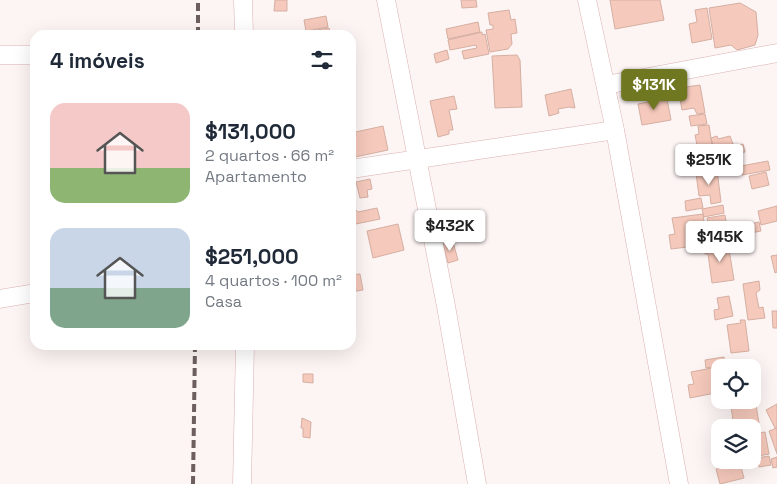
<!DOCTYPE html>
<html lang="pt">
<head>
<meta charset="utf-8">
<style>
  :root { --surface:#fff; --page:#f6f6f7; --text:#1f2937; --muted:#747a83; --accent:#707721 }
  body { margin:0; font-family:"Space Grotesk",sans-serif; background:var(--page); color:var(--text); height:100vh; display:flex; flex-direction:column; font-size:19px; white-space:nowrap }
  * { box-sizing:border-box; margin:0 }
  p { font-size:16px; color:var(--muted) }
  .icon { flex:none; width:28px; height:28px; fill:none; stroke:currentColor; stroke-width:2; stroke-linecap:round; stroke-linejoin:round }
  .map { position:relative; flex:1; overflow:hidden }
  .drawer { position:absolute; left:30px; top:30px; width:326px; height:320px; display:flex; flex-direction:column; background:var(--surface); border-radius:15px; box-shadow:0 5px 20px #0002 }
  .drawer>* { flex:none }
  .buttons { position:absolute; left:711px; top:359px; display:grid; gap:10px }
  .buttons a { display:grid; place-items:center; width:50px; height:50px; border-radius:10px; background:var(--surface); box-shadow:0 5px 20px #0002; font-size:25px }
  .price { position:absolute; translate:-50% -42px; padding:0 11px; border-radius:5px; background:#fff; color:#222; font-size:16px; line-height:32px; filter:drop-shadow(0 1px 2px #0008) }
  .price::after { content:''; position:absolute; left:50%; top:30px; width:15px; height:11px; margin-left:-8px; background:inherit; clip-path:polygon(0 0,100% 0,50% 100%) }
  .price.selected { background:var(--accent); color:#fff }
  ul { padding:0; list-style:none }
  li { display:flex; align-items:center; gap:15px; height:125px; padding:0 20px }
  li span { display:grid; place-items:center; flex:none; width:140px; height:100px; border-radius:15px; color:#555 }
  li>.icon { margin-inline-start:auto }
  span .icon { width:60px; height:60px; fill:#fffc; stroke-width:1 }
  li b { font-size:21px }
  h2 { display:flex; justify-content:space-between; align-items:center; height:60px; padding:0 20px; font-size:21px }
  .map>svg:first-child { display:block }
  .building { fill:#f5c9bb; stroke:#d5afa2 }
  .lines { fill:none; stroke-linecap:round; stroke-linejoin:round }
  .minor-casing { stroke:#dbb2b1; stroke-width:19 }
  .minor { stroke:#fff; stroke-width:18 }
  .rail { stroke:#6c5f5e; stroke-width:4; stroke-dasharray:8 4; stroke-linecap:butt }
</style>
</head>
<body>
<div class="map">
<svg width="777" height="484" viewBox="0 0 777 484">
  <rect width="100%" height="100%" fill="#fdf4f4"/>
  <path class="building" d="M275 0H287V11H274Z
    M461 0H476L477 7 462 8Z
    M610 0H660L664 20 615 29Z
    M740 3 756 12 758 35 755 45 737 50 731 45 715 48 709 8Z
    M707 8 712 39 692 43 689 24 697 22 695 10Z
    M509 10 511 20 515 19 517 33 511 34 512 44 508 49 490 52 486 30 493 29V25H490L488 13Z
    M326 16 328 27 306 31 304 20Z
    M478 22 480 32 448 39 446 29Z
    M329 28 331 35H311V31Z
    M482 32V35L485 34 489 54 464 59 462 51 477 48 476 45 450 50 448 40Z
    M447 50 449 59 436 63 434 54Z
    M517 55 520 60 522 107 495 108 492 56Z
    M700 85 705 113 697 114 694 108 682 110 678 88Z
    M571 89 575 108 569 107 558 109 559 113 549 116 545 95Z
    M454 96 457 109 449 110 453 130H449V134L438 137 430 101Z
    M657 97 658 101 667 99 671 120 642 125 638 104 648 102V99Z
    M705 114 707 124 691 126 689 116Z
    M709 125 713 152 699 155 695 135 699 134 698 126Z
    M383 126 388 150 355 157 353 148 351 149V133Z
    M717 136 718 139 730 136 733 144 714 149 711 138Z
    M743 144 745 152 716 159 714 151Z
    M768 161 770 170 742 175 741 166Z
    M717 170 721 202 711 204 710 195 699 196 696 173Z
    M766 172 769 185 752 189 749 176Z
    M370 179 372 189 367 190 368 197 360 198 356 182Z
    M701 198 703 208 686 211 685 201Z
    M351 205 358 212 377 208 380 219 351 225Z
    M723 205 724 213 704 217 702 209Z
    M777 206V221L761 225 758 211Z
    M703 214 705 229 699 233 704 245 671 249 669 235 675 234 672 218Z
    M725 215 729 241 712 244 707 218Z
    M759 222 761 231 740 235 738 227Z
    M398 224 404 250 373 258 367 231Z
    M453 242 458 260 448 263 443 244Z
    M728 243 734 280 712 283 708 254H705L704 247Z
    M777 255V272L775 273 771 256Z
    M360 274 363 290 351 292V275Z
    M759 281 760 290 756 293 759 308 763 307 765 318 748 320 743 284Z
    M729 296 733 316 715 320 714 310 719 309 717 298Z
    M772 311H777V328H773Z
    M740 320H745L749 351 731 353 727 325 741 323Z
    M724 357 725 368H720V374L719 366 706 368 705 360Z
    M717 367 720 392 690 398 688 385 694 384 691 372Z
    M303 374H313V383L303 382Z
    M754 393 759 423 734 427 730 400H752V394Z
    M777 404V427L775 428 766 410Z
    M302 418 311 422 310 438 303 437V428H301Z
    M777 428V454L769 431Z
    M765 432 769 454 758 456 756 446H752V434Z
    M769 456 771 465 759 467 757 458Z
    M777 457V467L773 468 771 459Z
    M740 463 744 478 720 484 716 469Z"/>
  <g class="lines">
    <defs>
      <path id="minor" d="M243 0 244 35
        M386 0 446 306 477 484
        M587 0 615 130 679 484
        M0 55H35
        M606 85 777 53
        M351 169 615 130
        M0 299 35 293
        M242 484 245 345"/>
    </defs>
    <use href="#minor" class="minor-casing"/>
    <use href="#minor" class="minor"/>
    <path class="rail" d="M198 35V0
      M193 484 195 345"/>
  </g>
</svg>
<div class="buttons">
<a><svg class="icon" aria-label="locate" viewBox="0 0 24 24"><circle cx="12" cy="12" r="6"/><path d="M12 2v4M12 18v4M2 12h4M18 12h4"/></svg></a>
<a><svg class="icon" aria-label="layers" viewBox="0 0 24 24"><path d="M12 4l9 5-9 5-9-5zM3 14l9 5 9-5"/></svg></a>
</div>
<b class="price selected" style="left:654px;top:111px">$131K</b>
<b class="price" style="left:709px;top:186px">$251K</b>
<b class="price" style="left:450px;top:252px">$432K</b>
<b class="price" style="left:720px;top:263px">$145K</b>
<section class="drawer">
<h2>4 imóveis<svg class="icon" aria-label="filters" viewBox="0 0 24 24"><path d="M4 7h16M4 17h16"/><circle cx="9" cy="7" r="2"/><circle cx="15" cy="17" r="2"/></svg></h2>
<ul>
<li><span style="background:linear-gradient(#f6c9c9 65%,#8fb573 0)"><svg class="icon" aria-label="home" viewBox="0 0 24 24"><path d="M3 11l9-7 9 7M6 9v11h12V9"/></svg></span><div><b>$131,000</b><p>2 quartos · 66 m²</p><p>Apartamento</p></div></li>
<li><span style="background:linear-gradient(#c9d6e8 60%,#7fa58c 0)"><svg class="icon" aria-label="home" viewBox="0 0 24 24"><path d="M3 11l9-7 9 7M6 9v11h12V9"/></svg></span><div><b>$251,000</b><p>4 quartos · 100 m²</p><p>Casa</p></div></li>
</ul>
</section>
</div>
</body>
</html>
